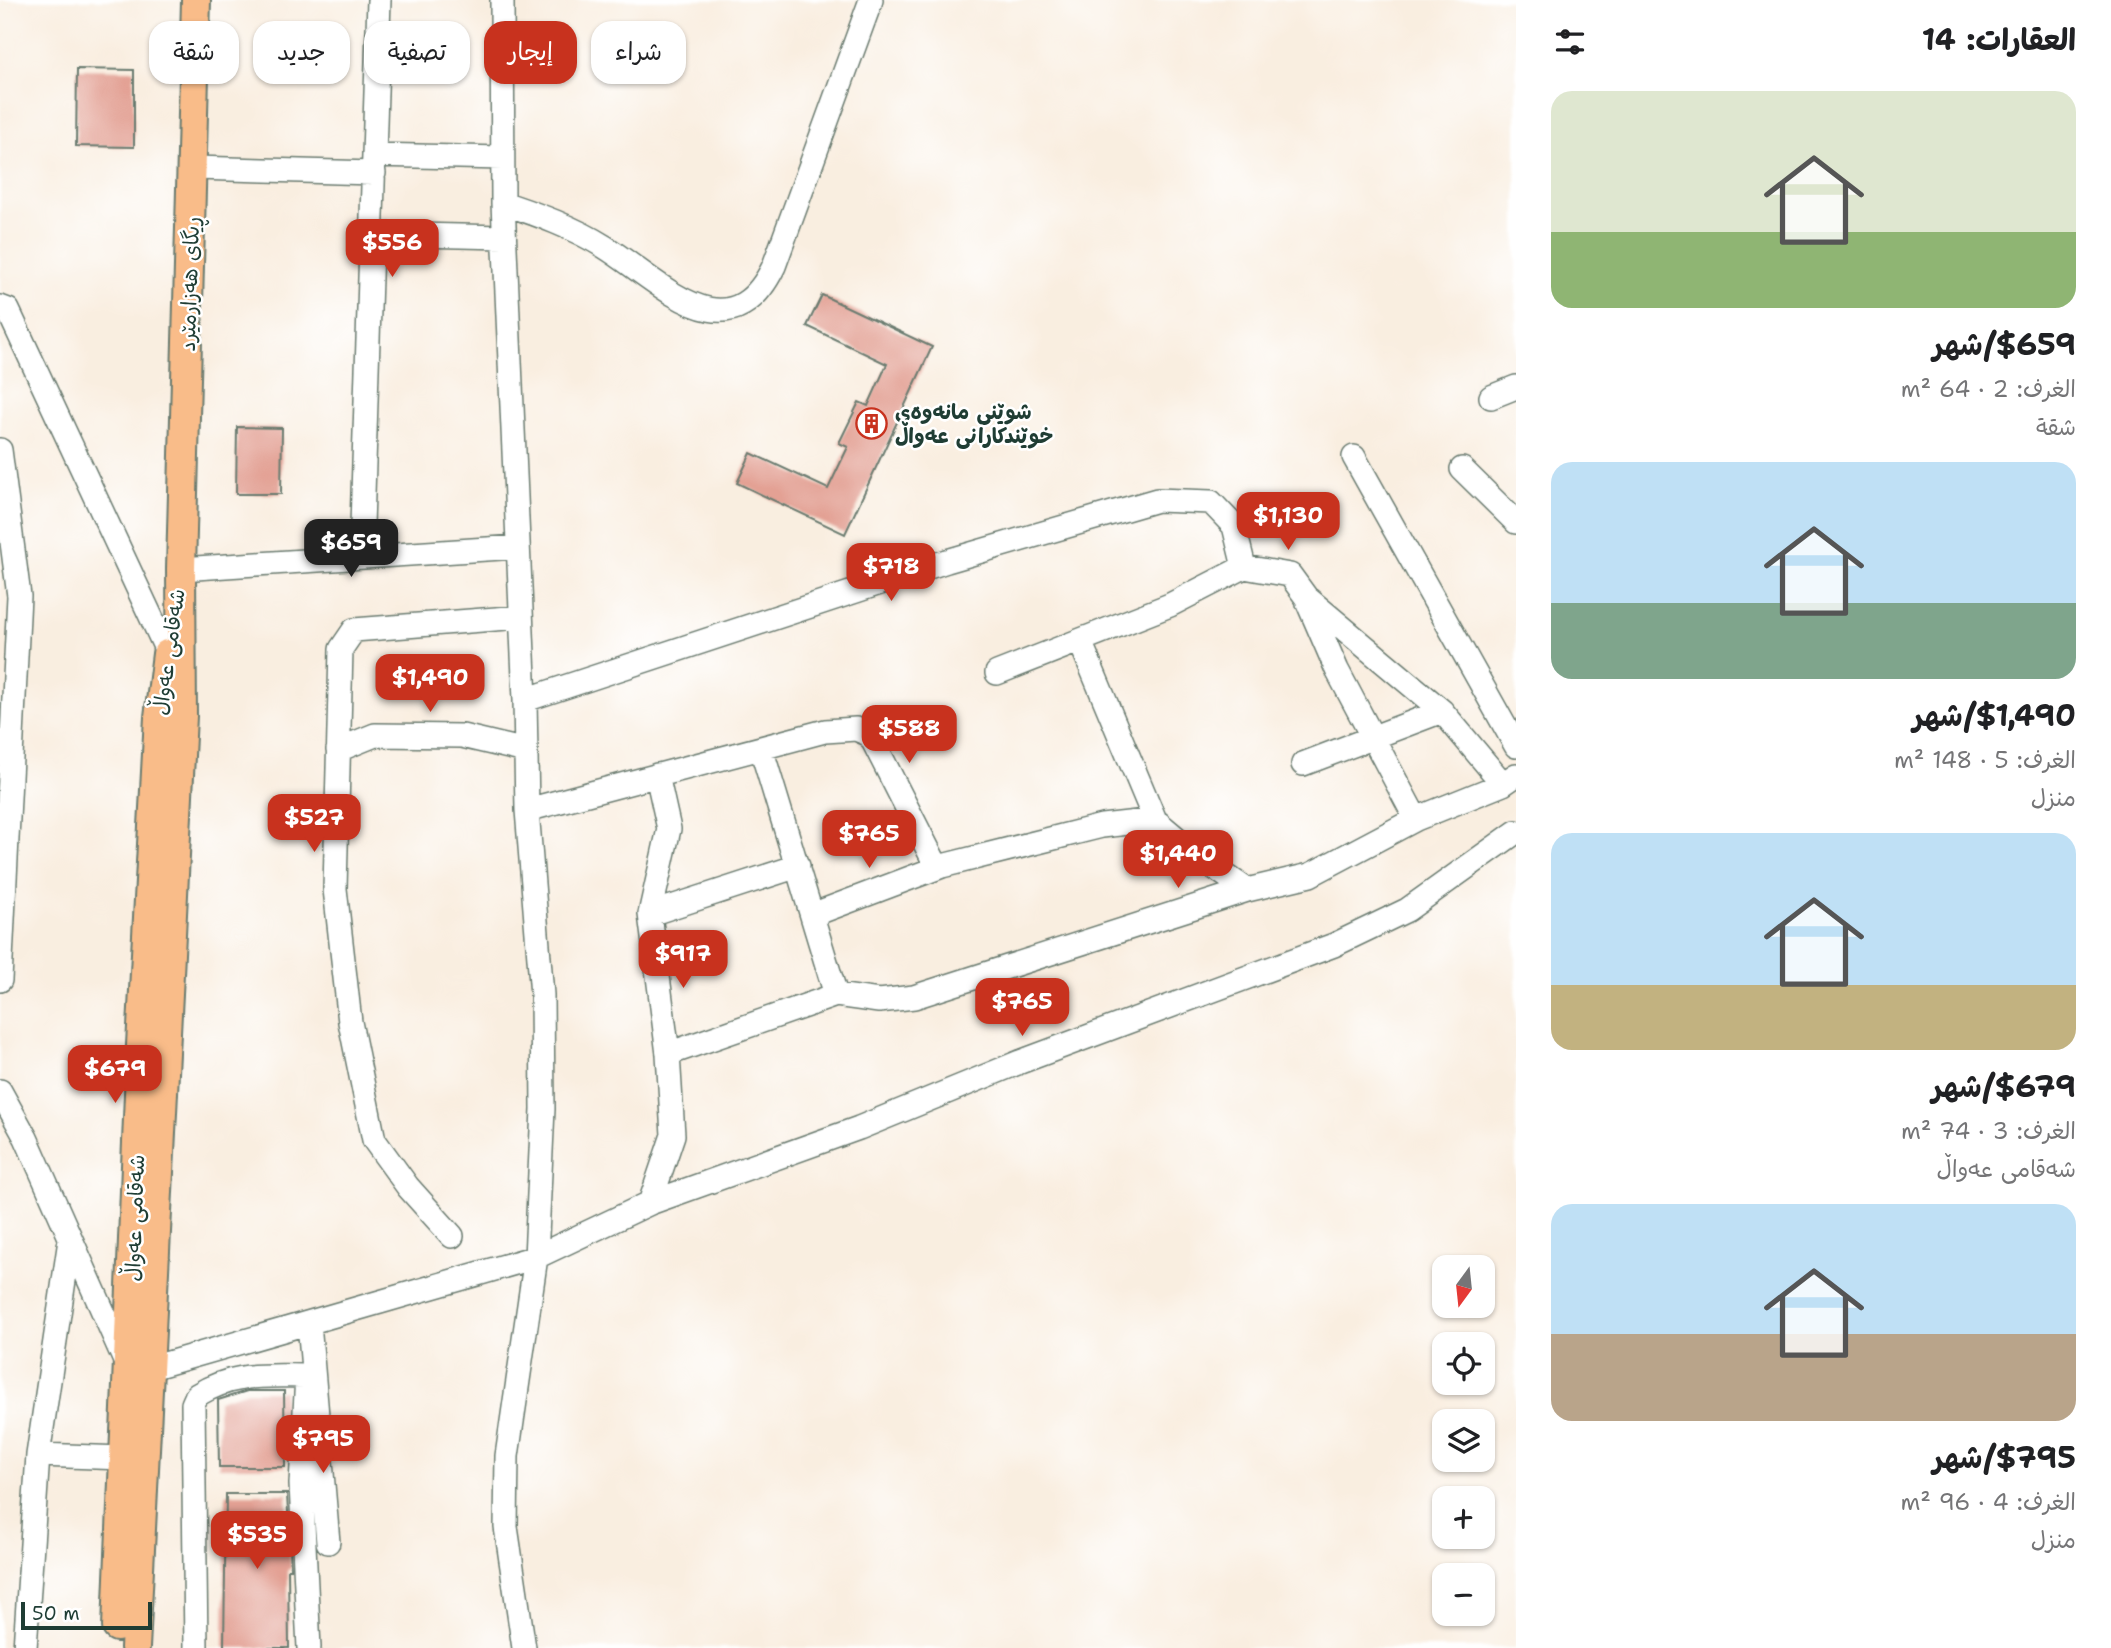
<!DOCTYPE html>
<html lang="ar">
<head>
<meta charset="utf-8">
<style>
  :root { --surface:#fff; --page:#f6f6f6; --text:#202124; --muted:#757577; --accent:#c8321e }
  body { margin:0; font-family:"Shantell Sans","Playpen Sans Arabic",sans-serif; background:var(--page); color:var(--text); direction:rtl; height:100vh; display:flex; flex-direction:column; font-size:26px; white-space:nowrap }
  * { box-sizing:border-box; margin:0 }
  p { font-size:23px; color:var(--muted) }
  .icon { flex:none; width:38px; height:38px; fill:none; stroke:currentColor; stroke-width:2; stroke-linecap:round; stroke-linejoin:round }
  .map { position:relative; flex:1; overflow:hidden; direction:ltr }
  .drawer { display:flex; flex-direction:column; background:var(--surface); width:595px }
  .drawer>* { flex:none }
  .hud { position:absolute; left:21px; top:21px; width:665px; height:63px; direction:rtl; display:flex; gap:14px }
  .needle { width:46px; rotate:195deg }
  .fabs { position:absolute; left:1432px; top:1255px; display:grid; gap:14px }
  .fabs a { display:grid; place-items:center; width:63px; height:63px; border-radius:14px; background:var(--surface); box-shadow:0 2px 5px #0004; font-size:35px }
  .scale { position:absolute; left:21px; bottom:18px; width:131px; box-sizing:border-box; padding-left:7px; border:4px solid #1f3d34; border-top:0; font-size:19px; line-height:24px; white-space:nowrap; color:#1f3d34; -webkit-text-stroke:5px #fff; paint-order:stroke }
  .price { position:absolute; translate:-50% -60px; padding:0 16px; border-radius:14px; background:var(--accent); color:#fff; font-size:23px; line-height:46px; filter:drop-shadow(0 2px 4px #0008) }
  .price::after { content:''; position:absolute; left:50%; top:42px; width:21px; height:16px; margin-left:-10px; background:inherit; clip-path:polygon(0 0,100% 0,50% 100%) }
  .price.selected { background:#222; color:#fff }
  ul { padding:0; list-style:none }
  li { display:grid; align-content:center; gap:14px; height:371px; padding:0 35px }
  li span { display:grid; place-items:center; height:217px; border-radius:21px; color:#555 }
  li>.icon { margin-inline-start:auto }
  span .icon { width:126px; height:126px; fill:#fffc; stroke-width:1 }
  li b { font-size:30px }
  h2 { display:flex; justify-content:space-between; align-items:center; height:84px; padding:0 35px; font-size:30px }
  .chip { padding:0 24px; border-radius:21px; background:var(--surface); box-shadow:0 2px 5px #0004; font-size:24px; line-height:63px }
  .chip.selected { background:var(--accent); color:#fff }
  main { display:flex; flex:1; min-height:0 }
  .map>svg:first-child { display:block }
  .building { fill:#e3a194 }
  .lines { fill:none; stroke-linecap:round; stroke-linejoin:round }
  .minor-casing { stroke:#6b7b70; stroke-width:26 }
  .major-casing { stroke:#6b7b70; stroke-width:32 }
  .minor { stroke:#fff; stroke-width:23 }
  .major { stroke:#f9bc89; stroke-width:28 }
  .labels { text-anchor:middle; stroke-width:5; stroke-linejoin:round; paint-order:stroke }
  .street-label { font-size:21px; fill:#1f3d34; stroke:#fff }
  .poi-label { font-size:21px; font-weight:bold; fill:#1f3d34; stroke:#fff; text-anchor:start }
</style>
</head>
<body>
<main>
<section class="drawer">
<h2>العقارات: 14<svg class="icon" aria-label="filters" viewBox="0 0 24 24"><path d="M4 7h16M4 17h16"/><circle cx="9" cy="7" r="2"/><circle cx="15" cy="17" r="2"/></svg></h2>
<ul>
<li><span style="background:linear-gradient(#dfe7d0 65%,#8fb573 0)"><svg class="icon" aria-label="home" viewBox="0 0 24 24"><path d="M3 11l9-7 9 7M6 9v11h12V9"/></svg></span><div><b>$659/شهر</b><p>الغرف: 2 · 64 m²</p><p>شقة</p></div></li>
<li><span style="background:linear-gradient(#bfe0f5 65%,#7fa58c 0)"><svg class="icon" aria-label="home" viewBox="0 0 24 24"><path d="M3 11l9-7 9 7M6 9v11h12V9"/></svg></span><div><b>$1,490/شهر</b><p>الغرف: 5 · 148 m²</p><p>منزل</p></div></li>
<li><span style="background:linear-gradient(#bfe0f5 70%,#c2b280 0)"><svg class="icon" aria-label="home" viewBox="0 0 24 24"><path d="M3 11l9-7 9 7M6 9v11h12V9"/></svg></span><div><b>$679/شهر</b><p>الغرف: 3 · 74 m²</p><p>شەقامی عەواڵ</p></div></li>
<li><span style="background:linear-gradient(#bfe0f5 60%,#b9a48a 0)"><svg class="icon" aria-label="home" viewBox="0 0 24 24"><path d="M3 11l9-7 9 7M6 9v11h12V9"/></svg></span><div><b>$795/شهر</b><p>الغرف: 4 · 96 m²</p><p>منزل</p></div></li>
</ul>
</section>
<div class="map">
<svg width="1516" height="1648" viewBox="0 0 1516 1648">
  <rect width="100%" height="100%" fill="#fff"/>
  <filter id="ink" filterUnits="userSpaceOnUse"><feTurbulence type="fractalNoise" baseFrequency=".0143" numOctaves="2"/><feDisplacementMap in="SourceGraphic" scale="14" xChannelSelector="R" yChannelSelector="G"/><feConvolveMatrix kernelMatrix="1 2 1 2 8 2 1 2 1" color-interpolation-filters="sRGB"/></filter>
  <filter id="wash" filterUnits="userSpaceOnUse"><feTurbulence type="fractalNoise" baseFrequency=".00686" numOctaves="4" result="noise"/><feDisplacementMap in="SourceGraphic" scale="28" xChannelSelector="R" yChannelSelector="G"/><feGaussianBlur stdDeviation="1.57" result="paint"/><feColorMatrix in="noise" values="0 0 0 0 0 0 0 0 0 0 0 0 0 0 0 0 0 1.4 0 .05"/><feComposite in="paint" operator="in"/></filter>
  <g filter="url(#wash)">
    <rect width="100%" height="100%" fill="#f9eee0"/>
    <g id="blocks">
      <path class="building" d="M77 69 134 70V147L76 146Z
        M822 295 932 347 845 534 737 483 751 453 828 489 848 447 839 443 859 402 868 406 887 364 807 326Z
        M237 427 282 428 281 494H236Z
        M247 1391H284L285 1467H219L218 1400Z
        M226 1494H287L291 1569H288L289 1648H224Z"/>
    </g>
  </g>
  <g filter="url(#ink)">
    <use href="#blocks" fill-opacity="0" stroke="#6b7b70" stroke-width="2"/>
    <g class="lines">
      <defs>
        <path id="minor" d="M502 0 503 203 525 700 527 810 542 995 543 1109 536 1257 507 1456 506 1527 524 1648
          M374 155 502 158
          M194 168 374 173
          M503 203C539 215 573 227 605 247 661 282 729 359 774 266L871 0
          M372 234 504 237
          M0 307 8 310 167 651
          M1491 397 1516 387
          M0 450 19 596 0 980
          M1354 457 1516 746
          M1462 469 1516 522
          M361 556 379 0
          M181 569 518 547
          M1308 603 1337 670 1416 819
          M1080 641 1155 820
          M997 673 1170 605 1244 567 1290 575 1306 597 1442 711 1503 784
          M525 700 947 561 1157 500 1211 502 1234 526 1244 567
          M761 748 836 995
          M338 750 375 735 462 736 526 751
          M1303 764 1442 711
          M527 810 825 731 856 729 870 735 935 863 942 866 1102 826 1155 820 1199 857 1247 890
          M650 914 798 866
          M812 915 942 866
          M668 1054 836 995 879 1001 914 997 1247 890 1310 875 1416 819 1503 784 1516 775
          M0 1091 26 1138 129 1370 151 1368 536 1257 650 1203 859 1128 1020 1062 1334 945 1407 910 1516 832
          M650 1203 673 1135 668 1054 650 914 669 829 657 775
          M452 1236 408 1187 374 1140 350 1022 335 889 341 649 354 630 521 617
          M309 1323 328 1542
          M38 1455 124 1458
          M25 1648 38 1455 70 1240
          M196 1648 193 1404 197 1395C234 1372 265 1376 307 1376L301 1484 309 1648"/>
        <path id="major" d="M117 1627 141 1045 159 717 167 654
          M135 1648 182 716 181 569 196 0"/>
      </defs>
      <use href="#minor" class="minor-casing"/>
      <use href="#major" class="major-casing"/>
      <use href="#minor" class="minor"/>
      <use href="#major" class="major"/>
    </g>
  </g>
  <defs>
    <symbol id="building-ring" viewBox="-11 -11 22 22"><circle r="9.5" fill="#fff" stroke="#c8321e" stroke-width="1.5"/><path d="M-4-6H4V6H1V3H-1V6H-4ZM-2.5-4.3h1.7v1.8h-1.7ZM.8-4.3h1.7v1.8H.8ZM-2.5-1h1.7V.8h-1.7ZM.8-1h1.7V.8H.8Z" fill="#c8321e"/></symbol>
  </defs>
  <g fill-rule="evenodd">
    <use href="#building-ring" x="854" y="406" width="35" height="35"/>
  </g>
  <g class="labels">
    <g class="street-label">
      <text transform="translate(190 284) rotate(-88)" y="7">ڕیگای هەزارمێرد</text>
      <text transform="translate(169 652) rotate(-82)" y="7">شەقامی عەواڵ</text>
      <text transform="translate(135 1218) rotate(-88)" y="7">شەقامی عەواڵ</text>
    </g>
    <g class="poi-label">
      <text x="895" y="419">شوێنی مانەوەی<tspan x="895" dy="24">خوێندکارانی عەواڵ</tspan></text>
    </g>
  </g>
</svg>
<div class="fabs">
<a><svg class="needle" viewBox="-14 -14 28 28"><path d="M0-13l5 13h-10z" fill="#e53935"/><path d="M0 13l5-13h-10z" fill="#757577"/></svg></a>
<a><svg class="icon" aria-label="locate" viewBox="0 0 24 24"><circle cx="12" cy="12" r="6"/><path d="M12 2v4M12 18v4M2 12h4M18 12h4"/></svg></a>
<a><svg class="icon" aria-label="layers" viewBox="0 0 24 24"><path d="M12 4l9 5-9 5-9-5zM3 14l9 5 9-5"/></svg></a>
<a>+</a>
<a>−</a>
</div>
<div class="scale">50 m</div>
<b class="price" style="left:392px;top:279px">$556</b>
<b class="price" style="left:1288px;top:552px">$1,130</b>
<b class="price selected" style="left:351px;top:579px">$659</b>
<b class="price" style="left:891px;top:603px">$718</b>
<b class="price" style="left:430px;top:714px">$1,490</b>
<b class="price" style="left:909px;top:765px">$588</b>
<b class="price" style="left:314px;top:854px">$527</b>
<b class="price" style="left:869px;top:870px">$765</b>
<b class="price" style="left:1178px;top:890px">$1,440</b>
<b class="price" style="left:683px;top:990px">$917</b>
<b class="price" style="left:1022px;top:1038px">$765</b>
<b class="price" style="left:115px;top:1105px">$679</b>
<b class="price" style="left:323px;top:1475px">$795</b>
<b class="price" style="left:257px;top:1571px">$535</b>
<div class="hud">
<a class="chip">شراء</a>
<a class="chip selected">إيجار</a>
<a class="chip">تصفية</a>
<a class="chip">جديد</a>
<a class="chip">شقة</a>
</div>
</div>
</main>
</body>
</html>
